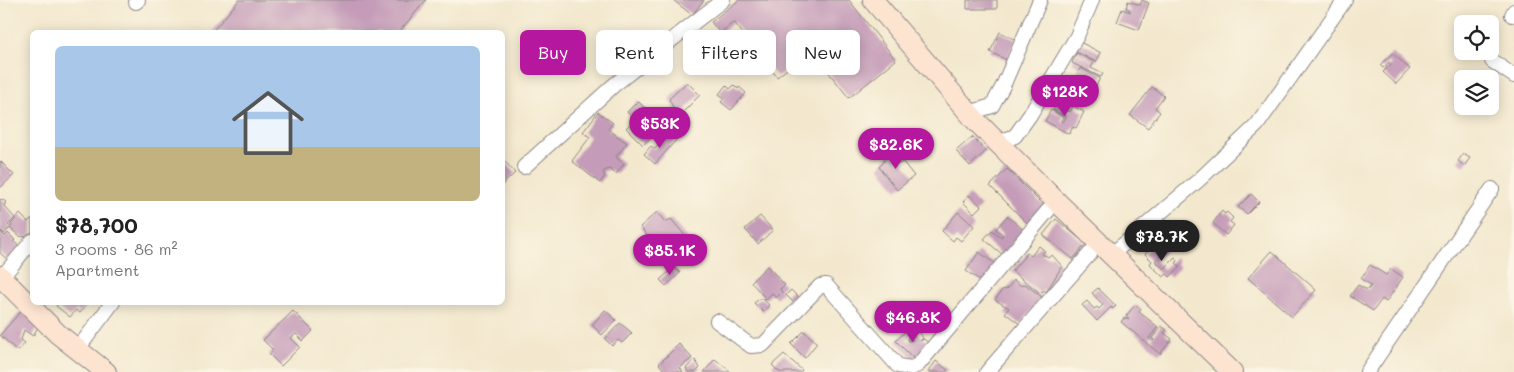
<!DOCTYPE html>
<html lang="en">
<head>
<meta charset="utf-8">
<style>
  :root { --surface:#fff; --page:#f6f6f6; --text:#222; --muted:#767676; --line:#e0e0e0; --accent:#b5179e }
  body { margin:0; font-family:Mali,sans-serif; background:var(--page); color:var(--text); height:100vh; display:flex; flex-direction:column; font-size:19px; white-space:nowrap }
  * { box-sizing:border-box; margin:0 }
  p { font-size:16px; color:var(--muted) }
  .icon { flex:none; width:28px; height:28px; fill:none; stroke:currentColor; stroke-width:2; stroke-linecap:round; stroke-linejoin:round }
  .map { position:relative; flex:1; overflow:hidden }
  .sheet { position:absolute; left:30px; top:30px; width:475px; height:275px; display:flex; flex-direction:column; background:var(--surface); border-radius:8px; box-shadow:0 2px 12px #0003 }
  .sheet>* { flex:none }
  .guide { position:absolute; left:520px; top:30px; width:475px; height:45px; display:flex; gap:10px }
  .tools { position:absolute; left:1454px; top:15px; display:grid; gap:10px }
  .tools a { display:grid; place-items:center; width:45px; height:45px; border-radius:8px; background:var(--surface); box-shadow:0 2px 12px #0003; font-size:25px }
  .price { position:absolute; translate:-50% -42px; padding:0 11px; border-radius:18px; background:var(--accent); color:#fff; font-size:16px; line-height:32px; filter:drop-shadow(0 1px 2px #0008) }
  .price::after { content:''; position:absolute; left:50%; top:30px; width:15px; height:11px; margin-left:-8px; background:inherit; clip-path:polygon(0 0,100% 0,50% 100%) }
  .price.active { background:#222; color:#fff }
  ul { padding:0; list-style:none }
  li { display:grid; align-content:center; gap:10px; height:265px; padding:0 25px }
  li+li { border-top:1px solid var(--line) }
  li span { display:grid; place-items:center; height:155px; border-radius:8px; color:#555 }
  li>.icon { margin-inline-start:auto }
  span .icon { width:90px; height:90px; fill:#fffc; stroke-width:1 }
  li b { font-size:21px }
  .chip { padding:0 18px; border-radius:8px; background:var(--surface); box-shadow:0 2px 12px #0003; font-size:18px; line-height:45px }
  .chip.active { background:var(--accent); color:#fff }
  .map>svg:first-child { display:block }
  .building { fill:#c49bb8 }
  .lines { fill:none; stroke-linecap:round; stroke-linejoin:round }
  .street-casing { stroke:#8a8584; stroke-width:16 }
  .secondary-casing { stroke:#8a8584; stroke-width:22 }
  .street { stroke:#fff; stroke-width:14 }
  .secondary { stroke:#fde4d1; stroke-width:20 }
</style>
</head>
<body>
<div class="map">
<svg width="1514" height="372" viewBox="0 0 1514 372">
  <rect width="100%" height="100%" fill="#fcf5e5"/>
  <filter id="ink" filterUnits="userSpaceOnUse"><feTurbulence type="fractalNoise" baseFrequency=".02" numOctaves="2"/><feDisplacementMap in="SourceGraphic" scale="10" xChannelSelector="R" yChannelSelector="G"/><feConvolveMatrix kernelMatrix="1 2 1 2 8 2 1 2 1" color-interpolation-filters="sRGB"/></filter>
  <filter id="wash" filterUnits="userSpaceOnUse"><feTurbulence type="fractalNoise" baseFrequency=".0096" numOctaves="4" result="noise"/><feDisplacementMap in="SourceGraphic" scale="20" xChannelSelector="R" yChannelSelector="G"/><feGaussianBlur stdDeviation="1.12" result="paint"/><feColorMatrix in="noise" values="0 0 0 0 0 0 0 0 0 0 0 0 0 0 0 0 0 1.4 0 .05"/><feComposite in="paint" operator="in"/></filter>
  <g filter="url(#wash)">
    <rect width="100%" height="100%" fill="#f3e8ce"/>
    <g id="blocks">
      <path class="building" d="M239 0H426L399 32H212Z
        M673 0H704L692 15Z
        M739 0H849L896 60 849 98 811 50 777 77 734 22 720 33 711 22Z
        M967 0H997V9H967Z
        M1142 0 1149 3 1139 30 1117 22 1122 9 1130 12V10L1126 8 1128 1 1140 5Z
        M1000 32 1016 40 1008 56 1011 58 1009 61 990 52Z
        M1080 42 1101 53 1096 62 1075 51Z
        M1076 53 1094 62 1091 68 1103 74 1101 77 1072 63Z
        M1392 53 1410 69 1396 84 1383 72 1391 64 1389 62 1383 68 1380 65Z
        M1080 68 1100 78 1086 106 1063 94 1069 82 1079 87 1080 85 1073 82Z
        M687 82 700 95 678 117 669 99Z
        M726 85 730 89 734 85 738 89 739 87 746 93 731 110 721 102 724 98 719 94Z
        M1152 87 1164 96 1155 108 1160 112 1148 128 1130 115Z
        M1059 100 1068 105 1066 110 1070 112 1073 106 1084 112 1076 128 1073 127 1069 134 1045 121 1051 110 1063 117 1061 121 1063 122 1066 117 1053 110Z
        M638 101 662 126 643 145 626 128 634 120 627 112Z
        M598 112 613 123 608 129 627 143 616 157 624 164 616 174 609 169 603 172 605 176 600 183 572 161 590 137 583 132Z
        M670 133 677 139 655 164 644 154 651 146 655 149Z
        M972 137 986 151 970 166 956 151Z
        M900 148 903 153 896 159 898 164 903 162 914 176 897 190 879 167 884 162V159L889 155 888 154 893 149 895 152Z
        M1463 154 1470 158 1464 166 1458 161Z
        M502 158 515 173 502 185Z
        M0 161 14 175 0 188Z
        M1007 169 1045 207 1028 224 990 186Z
        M1251 194 1259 202 1247 214 1238 207Z
        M969 195 981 206 974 213 963 202Z
        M1 199 6 202 4 206 15 218 8 225 11 227 12 226 11 224 20 214 28 222 32 218V232L28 237 19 236 10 228 4 234 0 230V200Z
        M1222 211 1225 214 1227 212 1233 218 1230 222 1234 225 1226 235 1213 223Z
        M657 212 665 222 671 219 688 239 666 258 640 227Z
        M958 212 974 226 961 241 956 237 953 241 942 231Z
        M760 216 773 230 758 244 745 229Z
        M1007 216 1024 230 1003 255 984 239 992 230 1001 237 1003 235 996 229Z
        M1056 219 1086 244 1073 259 1043 235Z
        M0 231 5 236 8 233 15 240 13 241 20 247 8 260 0 253Z
        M1157 243 1165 251 1155 261 1164 269 1175 258 1178 261 1176 263 1180 267 1170 277 1167 274 1163 277 1150 264 1152 261 1145 254Z
        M1039 246 1045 251 1041 254 1049 257 1052 255 1062 266 1047 291H1042L1040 293 1012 271 1027 253 1031 256Z
        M1272 251 1316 290 1292 317 1248 278Z
        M979 252 997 265 984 283 966 271Z
        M1370 265 1386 275 1391 269 1403 277 1386 302 1382 299 1373 311 1350 296 1358 285 1365 289H1369L1371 285 1361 279Z
        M767 266 785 285 780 289 782 292 776 298 772 293 766 299 751 282Z
        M674 267 680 273 666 286 660 280Z
        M1014 280 1021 286 1025 284 1042 297 1020 324 1005 313 1009 308 995 300 1002 290 1007 289Z
        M1098 288 1116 306 1112 309 1111 307 1097 321 1082 305 1087 301 1094 309 1097 307 1099 309 1103 305 1092 293Z
        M791 290 801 300 796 305 786 295Z
        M759 299H763L769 305 763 312 754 303Z
        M59 302H89L80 313 76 310 70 317 56 306Z
        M1135 305 1141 309 1139 312 1158 327 1149 338 1153 341 1154 340 1152 338 1161 326 1167 330 1164 333 1172 339 1160 354 1121 322 1124 318 1129 320 1126 316Z
        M605 310 616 320 602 335 592 325Z
        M21 311 39 325 33 336 24 330 21 340 25 343 19 350H16L0 335Z
        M293 311 313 331 303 341 296 334 291 338 300 347 281 366 269 354 273 350 263 340Z
        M620 323 632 333 622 343 618 340 612 346 605 339Z
        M909 327 914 331 907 339 908 341 913 340 911 338 918 332 923 338 920 341 924 339 930 344 914 359 896 341Z
        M804 331 817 343 805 358 791 344Z
        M679 344 692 358 680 368 683 372H666L659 364Z
        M784 354 802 370 800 372H779L772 365Z
        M715 359 731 372H704Z
        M695 360 700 368 696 372H688L686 368Z
        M936 361 948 370 946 372H928Z"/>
    </g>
  </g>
  <g filter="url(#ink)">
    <use href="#blocks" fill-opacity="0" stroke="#8a8584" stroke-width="1"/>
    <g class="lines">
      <defs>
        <path id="street" d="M136 2 138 0
          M1512 15 1514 11
          M1492 61 1514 76
          M969 113 992 106 1003 86 1040 0
          M998 143 1015 136 1030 115 1077 36 1092 0
          M524 167 614 85 723 0
          M1111 255 1200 179 1257 125 1345 0
          M2 277 32 241
          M717 321 751 346 763 345 820 286 826 285 898 366 911 368 918 365 1056 201
          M77 350 113 302
          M987 372 1099 243
          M1367 372 1492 189"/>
        <path id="secondary" d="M873 0 975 120 1056 201 1232 372
          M0 276 58 334 106 372"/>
      </defs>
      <use href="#street" class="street-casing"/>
      <use href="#secondary" class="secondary-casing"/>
      <use href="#street" class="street"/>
      <use href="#secondary" class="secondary"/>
    </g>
  </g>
</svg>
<div class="tools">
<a><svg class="icon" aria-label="locate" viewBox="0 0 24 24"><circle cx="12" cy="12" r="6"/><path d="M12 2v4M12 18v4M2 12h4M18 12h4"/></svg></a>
<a><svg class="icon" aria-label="layers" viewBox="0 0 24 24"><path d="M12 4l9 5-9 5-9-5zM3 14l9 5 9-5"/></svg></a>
</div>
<b class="price" style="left:1065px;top:117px">$128K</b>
<b class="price" style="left:660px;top:149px">$53K</b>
<b class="price" style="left:896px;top:170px">$82.6K</b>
<b class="price active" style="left:1162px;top:262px">$78.7K</b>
<b class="price" style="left:670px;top:276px">$85.1K</b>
<b class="price" style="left:913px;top:343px">$46.8K</b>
<div class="guide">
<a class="chip active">Buy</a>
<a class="chip">Rent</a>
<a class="chip">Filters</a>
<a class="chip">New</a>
</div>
<section class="sheet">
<ul>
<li><span style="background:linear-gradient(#a9c7e8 65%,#c2b280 0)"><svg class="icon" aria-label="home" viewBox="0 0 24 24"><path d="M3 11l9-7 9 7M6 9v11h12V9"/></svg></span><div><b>$78,700</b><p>3 rooms · 86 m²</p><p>Apartment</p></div></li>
</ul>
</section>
</div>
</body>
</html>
